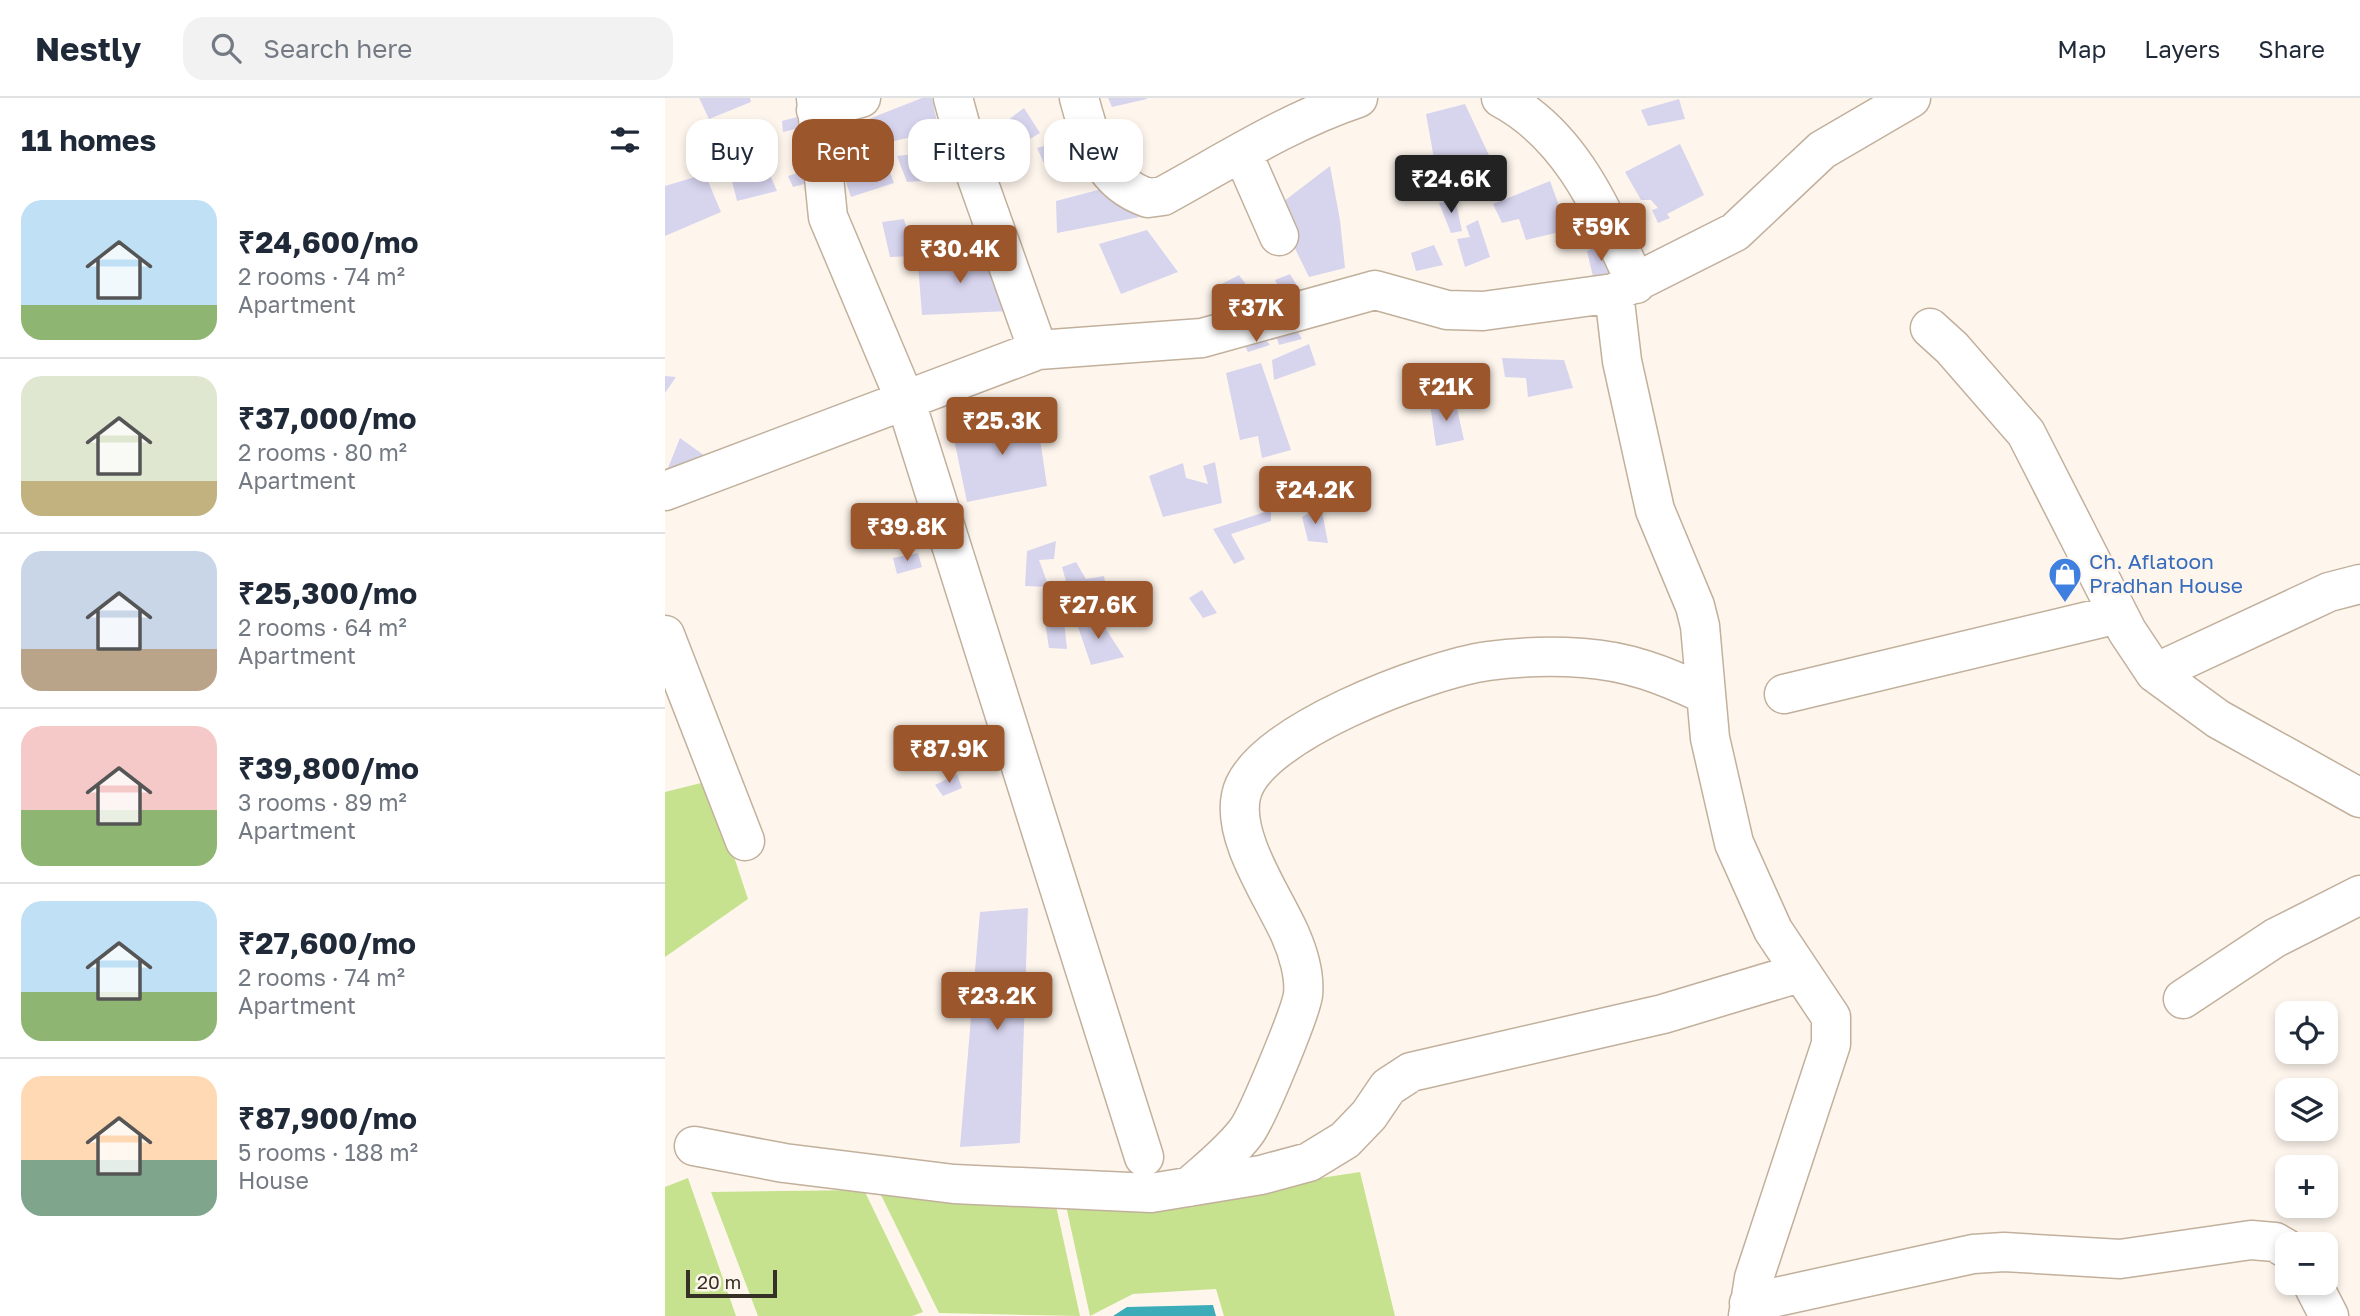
<!DOCTYPE html>
<html lang="en">
<head>
<meta charset="utf-8">
<style>
  :root { --surface:#fff; --page:#f2f2f3; --text:#1f2937; --muted:#747a83; --line:#e0e1e3; --accent:#9c562c }
  body { margin:0; font-family:"Golos Text",sans-serif; background:var(--page); color:var(--text); height:100vh; display:flex; flex-direction:column; font-size:26px; white-space:nowrap }
  * { box-sizing:border-box; margin:0 }
  p { font-size:23px; color:var(--muted) }
  .icon { flex:none; width:38px; height:38px; fill:none; stroke:currentColor; stroke-width:2; stroke-linecap:round; stroke-linejoin:round }
  .map { position:relative; flex:1; overflow:hidden }
  .panel { display:flex; flex-direction:column; background:var(--surface); width:665px }
  .panel>* { flex:none }
  .hud { position:absolute; left:21px; top:21px; width:665px; height:63px; display:flex; gap:14px }
  .tools { position:absolute; left:1610px; top:903px; display:grid; gap:14px }
  .tools a { display:grid; place-items:center; width:63px; height:63px; border-radius:14px; background:var(--surface); box-shadow:0 4px 10px #0003; font-size:35px }
  .scale { position:absolute; left:21px; bottom:18px; width:91px; box-sizing:border-box; padding-left:7px; border:4px solid #373027; border-top:0; font-size:19px; line-height:24px; white-space:nowrap; color:#373027; -webkit-text-stroke:5px #fef6ed; paint-order:stroke }
  .price { position:absolute; translate:-50% -60px; padding:0 16px; border-radius:7px; background:var(--accent); color:#fff; font-size:23px; line-height:46px; filter:drop-shadow(0 2px 4px #0008) }
  .price::after { content:''; position:absolute; left:50%; top:42px; width:21px; height:16px; margin-left:-10px; background:inherit; clip-path:polygon(0 0,100% 0,50% 100%) }
  .price.current { background:#222; color:#fff }
  ul { padding:0; list-style:none }
  li { display:flex; align-items:center; gap:21px; height:175px; padding:0 21px }
  li+li { border-top:2px solid var(--line) }
  li span { display:grid; place-items:center; flex:none; width:196px; height:140px; border-radius:21px; color:#555 }
  li>.icon { margin-inline-start:auto }
  span .icon { width:84px; height:84px; fill:#fffc; stroke-width:1 }
  li b { font-size:30px }
  h2 { display:flex; justify-content:space-between; align-items:center; height:84px; padding:0 21px; font-size:30px }
  .tag { padding:0 24px; border-radius:21px; background:var(--surface); box-shadow:0 4px 10px #0003; font-size:24px; line-height:63px }
  .tag.current { background:var(--accent); color:#fff }
  header { display:flex; align-items:center; gap:42px; box-sizing:border-box; height:98px; padding:0 35px; background:var(--surface); border-bottom:2px solid var(--line) }
  header strong { font-size:33px }
  nav { display:flex; gap:38px; margin-inline-start:auto; font-size:24px }
  .search { width:490px; height:63px; background:var(--page); display:flex; align-items:center; gap:18px; box-sizing:border-box; padding:0 24px; border-radius:21px; color:var(--muted); font-size:26px }
  main { display:flex; flex:1; min-height:0 }
  .map>svg:first-child { display:block }
  .green { fill:#c6e28e }
  .water { fill:#3bacb8 }
  .building { fill:#d7d4ee }
  .lines { fill:none; stroke-linecap:round; stroke-linejoin:round }
  .minor-casing { stroke:#c2b09c; stroke-width:41 }
  .minor { stroke:#fff; stroke-width:38 }
  .labels { text-anchor:middle; stroke-width:5; stroke-linejoin:round; paint-order:stroke }
  .shop-label { font-size:21px; fill:#366cbe; stroke:#fef6ed; text-anchor:start }
</style>
</head>
<body>
<header>
<strong>Nestly</strong>
<div class="search"><svg class="icon" aria-label="search" viewBox="0 0 24 24"><circle cx="10" cy="10" r="6"/><path d="M15 15l6 6"/></svg>Search here</div>
<nav><a>Map</a><a>Layers</a><a>Share</a></nav>
</header>
<main>
<section class="panel">
<h2>11 homes<svg class="icon" aria-label="filters" viewBox="0 0 24 24"><path d="M4 7h16M4 17h16"/><circle cx="9" cy="7" r="2"/><circle cx="15" cy="17" r="2"/></svg></h2>
<ul>
<li><span style="background:linear-gradient(#bfe0f5 75%,#8fb573 0)"><svg class="icon" aria-label="home" viewBox="0 0 24 24"><path d="M3 11l9-7 9 7M6 9v11h12V9"/></svg></span><div><b>₹24,600/mo</b><p>2 rooms · 74 m²</p><p>Apartment</p></div></li>
<li><span style="background:linear-gradient(#dfe7d0 75%,#c2b280 0)"><svg class="icon" aria-label="home" viewBox="0 0 24 24"><path d="M3 11l9-7 9 7M6 9v11h12V9"/></svg></span><div><b>₹37,000/mo</b><p>2 rooms · 80 m²</p><p>Apartment</p></div></li>
<li><span style="background:linear-gradient(#c9d6e8 70%,#b9a48a 0)"><svg class="icon" aria-label="home" viewBox="0 0 24 24"><path d="M3 11l9-7 9 7M6 9v11h12V9"/></svg></span><div><b>₹25,300/mo</b><p>2 rooms · 64 m²</p><p>Apartment</p></div></li>
<li><span style="background:linear-gradient(#f6c9c9 60%,#8fb573 0)"><svg class="icon" aria-label="home" viewBox="0 0 24 24"><path d="M3 11l9-7 9 7M6 9v11h12V9"/></svg></span><div><b>₹39,800/mo</b><p>3 rooms · 89 m²</p><p>Apartment</p></div></li>
<li><span style="background:linear-gradient(#bfe0f5 65%,#8fb573 0)"><svg class="icon" aria-label="home" viewBox="0 0 24 24"><path d="M3 11l9-7 9 7M6 9v11h12V9"/></svg></span><div><b>₹27,600/mo</b><p>2 rooms · 74 m²</p><p>Apartment</p></div></li>
<li><span style="background:linear-gradient(#ffd9b3 60%,#7fa58c 0)"><svg class="icon" aria-label="home" viewBox="0 0 24 24"><path d="M3 11l9-7 9 7M6 9v11h12V9"/></svg></span><div><b>₹87,900/mo</b><p>5 rooms · 188 m²</p><p>House</p></div></li>
</ul>
</section>
<div class="map">
<svg width="1695" height="1218" viewBox="0 0 1695 1218">
  <rect width="100%" height="100%" fill="#fef6ed"/>
  <path class="green" d="M44 683 83 801 0 859V694Z
    M695 1074 730 1218H559L551 1191 468 1196 425 1218 400 1103 564 1094Z
    M23 1080 71 1218H0V1089Z
    M213 1091 390 1103 415 1218 274 1215Z
    M199 1092 258 1214 247 1218H93L46 1094Z"/>
  <path class="water" d="M548 1207 551 1218H448L462 1209Z"/>
  <path class="building" d="M34 0H85L86 4 44 21Z
    M257 0H267L274 33 175 55 173 33Z
    M443 0H481L482 1 447 9Z
    M1014 1 1020 21 983 28 976 12Z
    M800 6 830 70 775 94 761 16Z
    M359 10 375 35 358 45 342 23Z
    M132 19 135 30 118 34 117 23Z
    M86 21 97 53 56 70 46 36Z
    M411 39 417 63 382 72 372 50Z
    M1015 46 1039 97 1002 116 1005 120 993 125 987 112 993 110 986 102H976L960 74Z
    M266 54 272 82 242 84 232 58Z
    M98 61 112 93 72 103 65 75Z
    M665 68 675 122 680 170 644 179 610 110Z
    M223 69 229 85 186 99 181 84Z
    M143 72 150 83 128 89 123 78Z
    M40 76 56 114 0 138V88Z
    M885 83 903 132 861 142 854 121 837 125 828 106Z
    M456 86 480 118 392 135 391 103Z
    M790 101 797 133 786 135 774 105Z
    M239 121 250 158 225 159 217 124Z
    M813 122 825 159 800 169 792 141 805 139 801 128Z
    M482 132 513 174 456 196 434 146Z
    M941 144 952 179 929 183 922 153Z
    M769 147 778 167 751 173 746 155Z
    M320 149 344 213 257 217 253 166Z
    M625 176 644 207 626 212 610 182Z
    M574 177 583 189 565 193 571 209 600 197 610 218 565 230 547 191Z
    M629 227 637 241 614 247 610 234Z
    M599 239 605 247 583 254 578 245Z
    M644 246 651 267 609 282 607 262Z
    M837 260 899 262 908 290 863 299 861 280 840 279Z
    M596 265 626 352 597 360 593 338 575 342 561 275Z
    M0 278 11 279 0 295Z
    M790 302 799 342 771 348 765 306Z
    M370 307 382 388 302 404 289 341Z
    M15 340 40 358 24 379 3 370Z
    M550 364 557 405 498 419 484 378 518 365 521 380 543 386 538 368Z
    M656 408 663 445 643 443 637 419Z
    M606 412V423L566 436 580 461 569 466 548 431Z
    M391 443 389 461 374 462 384 489 360 488 362 453Z
    M253 455 257 469 232 476 228 460Z
    M411 464 421 481 439 478 445 512 408 509 397 469Z
    M537 492 552 515 538 520 524 500Z
    M398 514 402 551 384 550 379 518Z
    M433 519 459 559 426 567 410 520Z
    M292 676 297 690 278 698 270 687Z
    M363 810 355 1045 295 1049 315 814Z"/>
  <g class="lines">
    <defs>
      <path id="minor" d="M151 0 163 119 241 304 479 1059
        M288 0 303 55 373 252
        M414 0C426 43 436 84 483 100L498 98C562 63 624 23 693 0
        M836 0C909 39 938 115 971 186
        M151 12 196 0
        M577 54 614 138
        M949 195 957 263 990 412 1030 508 1035 528 1045 640 1069 745 1108 832 1166 919V946L1089 1180 1083 1218
        M1265 230 1287 250 1361 335 1462 533 1490 575 1553 621 1695 700
        M0 393 373 252 537 240 710 192 782 212 818 213 949 195 1070 134 1157 52 1246 0
        M0 537 80 743
        M1490 575 1664 494 1695 486
        M1119 596 1453 516
        M1518 901 1610 840 1695 797
        M29 1048 119 1065 289 1086 486 1095 596 1077 644 1064 680 1042 704 1017 723 989 746 974 998 916 1134 875
        M524 1089C543 1072 565 1055 581 1034 592 1020 635 916 638 897 640 878 633 854 625 836 608 798 567 740 576 698 588 636 765 571 823 563 852 559 888 558 918 560 963 563 999 577 1039 596
        M1647 1185 1664 1218
        M1084 1205 1308 1156 1339 1154 1455 1161 1586 1142 1610 1144 1622 1151"/>
    </defs>
    <use href="#minor" class="minor-casing"/>
    <use href="#minor" class="minor"/>
  </g>
  <defs>
    <symbol id="shop-pin" viewBox="-11 -11 22 30"><path d="M0 17L-7.5 6A9.5 9.5 0 1 1 7.5 6Z" fill="#3f7fe0" stroke="#fef6ed"/><path d="M-5-2.5h2.3a2.7 3.5 0 0 1 5.4 0H5L5.5 6h-11ZM-1.5-2.5h3a1.5 2.3 0 0 0-3 0Z" fill="#fff"/></symbol>
  </defs>
  <g fill-rule="evenodd">
    <use href="#shop-pin" x="1381" y="457" width="38" height="52"/>
  </g>
  <g class="labels">
    <g class="shop-label">
      <text x="1424" y="471">Ch. Aflatoon<tspan x="1424" dy="24">Pradhan House</tspan></text>
    </g>
  </g>
</svg>
<div class="tools">
<a><svg class="icon" aria-label="locate" viewBox="0 0 24 24"><circle cx="12" cy="12" r="6"/><path d="M12 2v4M12 18v4M2 12h4M18 12h4"/></svg></a>
<a><svg class="icon" aria-label="layers" viewBox="0 0 24 24"><path d="M12 4l9 5-9 5-9-5zM3 14l9 5 9-5"/></svg></a>
<a>+</a>
<a>−</a>
</div>
<div class="scale">20 m</div>
<b class="price current" style="left:786px;top:117px">₹24.6K</b>
<b class="price" style="left:936px;top:165px">₹59K</b>
<b class="price" style="left:295px;top:187px">₹30.4K</b>
<b class="price" style="left:591px;top:246px">₹37K</b>
<b class="price" style="left:781px;top:325px">₹21K</b>
<b class="price" style="left:337px;top:359px">₹25.3K</b>
<b class="price" style="left:650px;top:428px">₹24.2K</b>
<b class="price" style="left:242px;top:465px">₹39.8K</b>
<b class="price" style="left:433px;top:543px">₹27.6K</b>
<b class="price" style="left:284px;top:687px">₹87.9K</b>
<b class="price" style="left:332px;top:934px">₹23.2K</b>
<div class="hud">
<a class="tag">Buy</a>
<a class="tag current">Rent</a>
<a class="tag">Filters</a>
<a class="tag">New</a>
</div>
</div>
</main>
</body>
</html>
